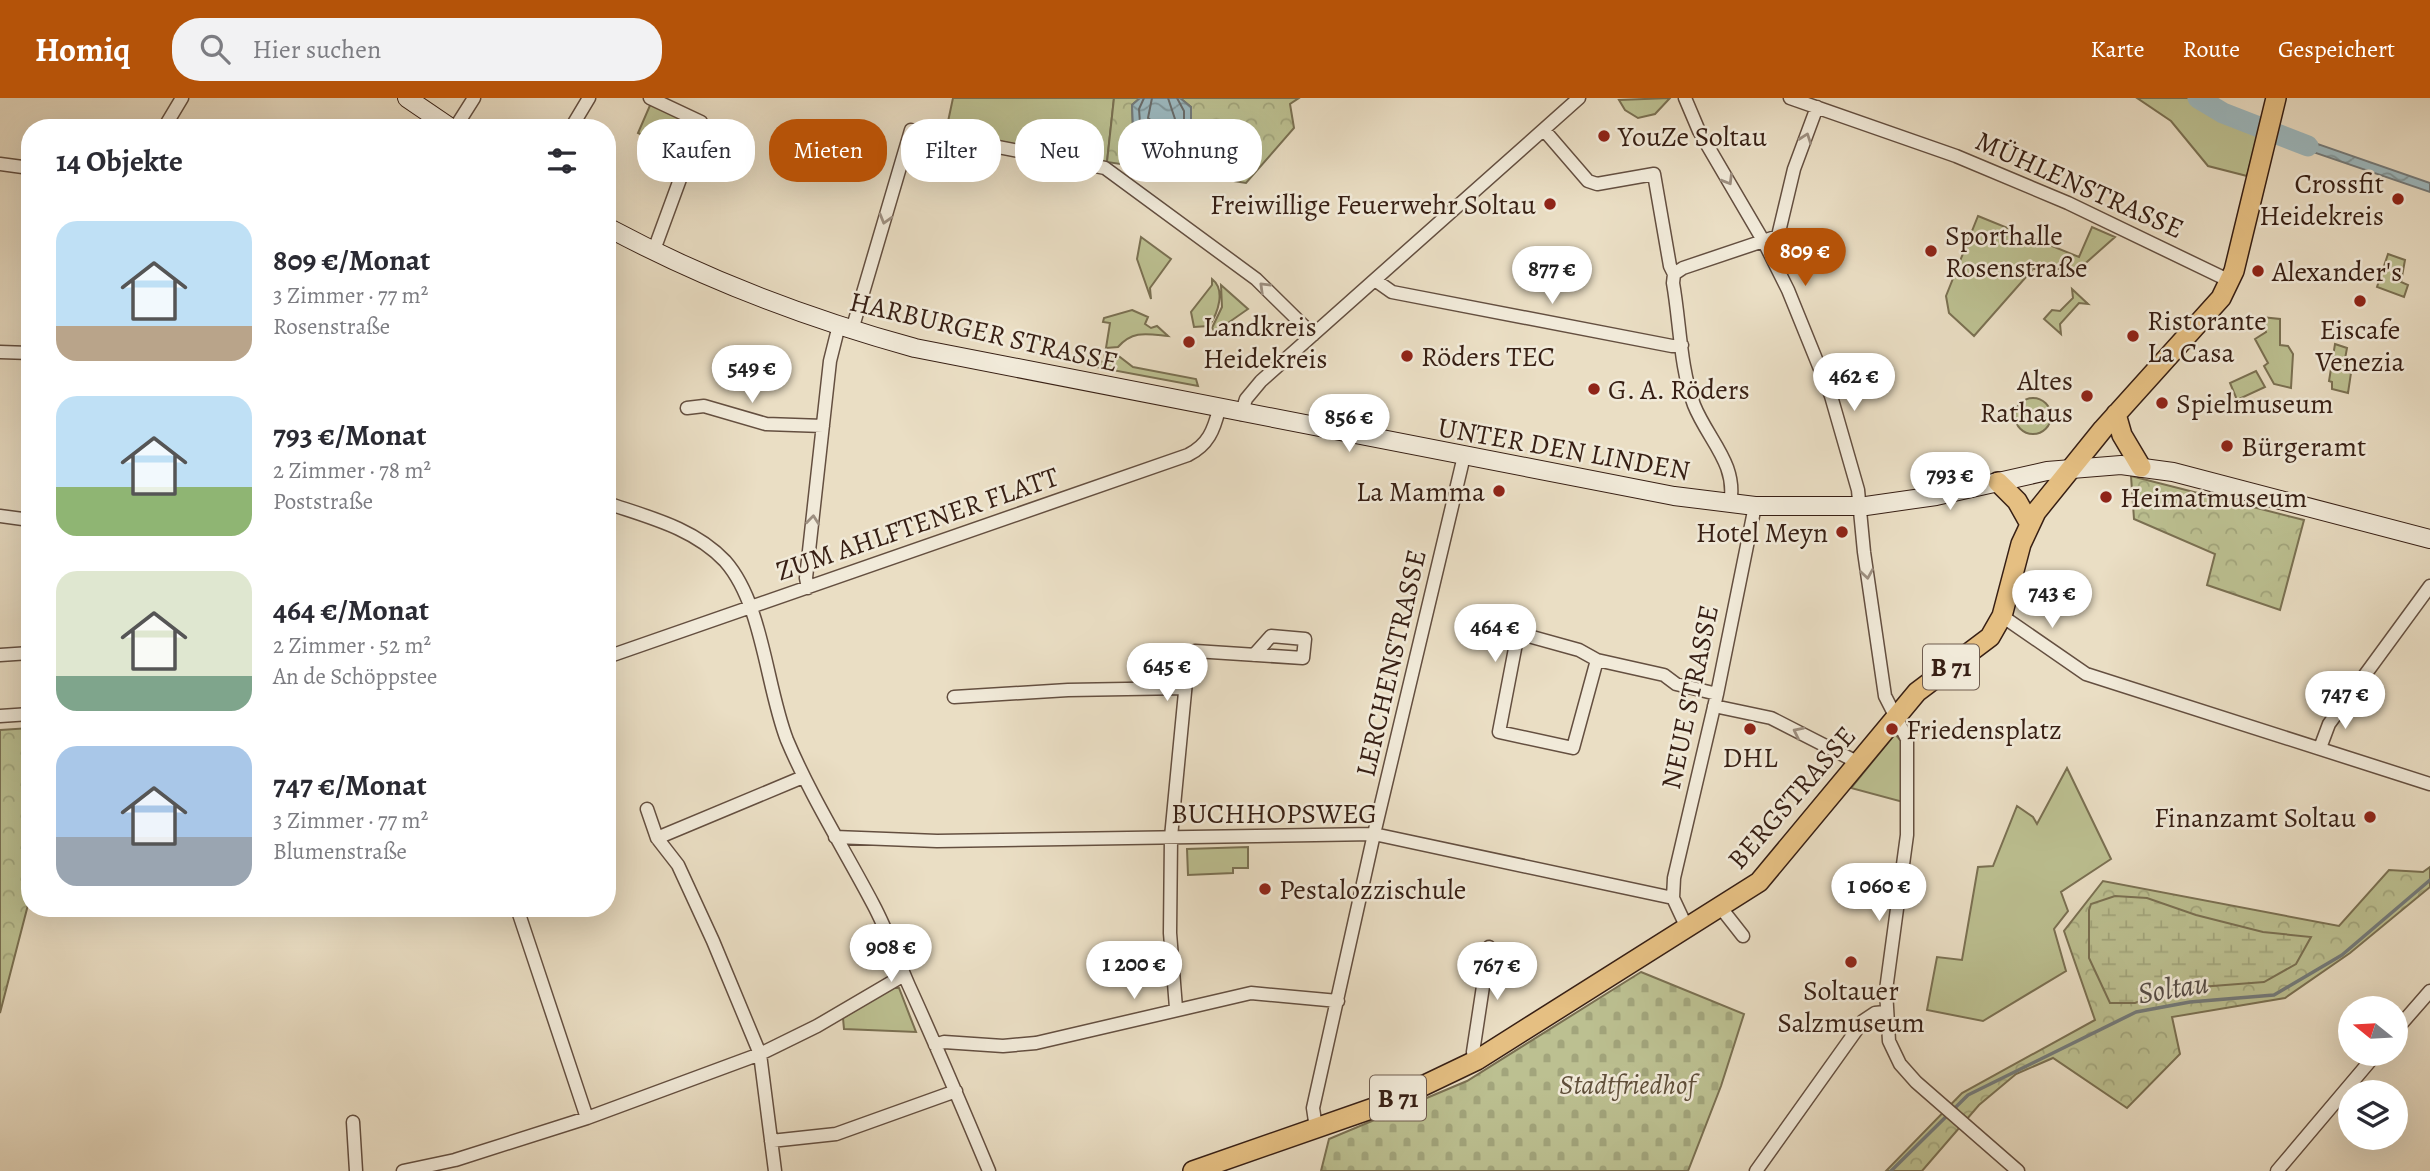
<!DOCTYPE html>
<html lang="de">
<head>
<meta charset="utf-8">
<style>
  :root { --surface:#fff; --page:#f2f2f3; --text:#2b2b33; --muted:#7c7c81; --accent:#b45309 }
  body { margin:0; font-family:Alegreya,serif; background:var(--page); color:var(--text); height:100vh; display:flex; flex-direction:column; font-size:26px; white-space:nowrap }
  * { box-sizing:border-box; margin:0 }
  p { font-size:23px; color:var(--muted) }
  .icon { flex:none; width:38px; height:38px; fill:none; stroke:currentColor; stroke-width:2; stroke-linecap:round; stroke-linejoin:round }
  .map { position:relative; flex:1; overflow:hidden }
  .panel { position:absolute; left:21px; top:21px; width:595px; height:798px; display:flex; flex-direction:column; background:var(--surface); border-radius:28px; box-shadow:0 7px 28px #0002 }
  .panel>* { flex:none }
  .top-card { position:absolute; left:637px; top:21px; width:665px; height:63px; display:flex; gap:14px }
  .needle { width:46px; rotate:288deg }
  .fabs { position:absolute; left:2338px; top:898px; display:grid; gap:14px }
  .fabs a { display:grid; place-items:center; width:70px; height:70px; border-radius:50%; background:var(--surface); box-shadow:0 7px 28px #0002; font-size:35px }
  .price { position:absolute; translate:-50% -60px; padding:0 16px; border-radius:24px; background:#fff; color:#222; font-size:23px; line-height:46px; filter:drop-shadow(0 2px 4px #0008) }
  .price::after { content:''; position:absolute; left:50%; top:42px; width:21px; height:16px; margin-left:-10px; background:inherit; clip-path:polygon(0 0,100% 0,50% 100%) }
  .price.active { background:var(--accent); color:#fff }
  ul { padding:0; list-style:none }
  li { display:flex; align-items:center; gap:21px; height:175px; padding:0 35px }
  li span { display:grid; place-items:center; flex:none; width:196px; height:140px; border-radius:21px; color:#555 }
  li>.icon { margin-inline-start:auto }
  span .icon { width:84px; height:84px; fill:#fffc; stroke-width:1 }
  li b { font-size:30px }
  h2 { display:flex; justify-content:space-between; align-items:center; height:84px; padding:0 35px; font-size:30px }
  .tag { padding:0 24px; border-radius:28px; background:var(--surface); box-shadow:0 7px 28px #0002; font-size:24px; line-height:63px }
  .tag.active { background:var(--accent); color:#fff }
  header { display:flex; align-items:center; gap:42px; box-sizing:border-box; height:98px; padding:0 35px; background:var(--accent); color:#fff }
  header strong { font-size:33px }
  nav { display:flex; gap:38px; margin-inline-start:auto; font-size:24px }
  .search { width:490px; height:63px; background:var(--page); display:flex; align-items:center; gap:18px; box-sizing:border-box; padding:0 24px; border-radius:28px; color:var(--muted); font-size:26px }
  .map>svg:first-child { display:block }
  .green { fill:#bcc091; stroke:#7a7052; stroke-width:2 }
  .forest { fill:url(#forest-crowns); stroke:#7a7052; stroke-width:2 }
  .wetland { fill:url(#wetland-marsh); stroke:#7a7052; stroke-width:2 }
  .cemetery { fill:url(#cemetery-stones); stroke:#7a7052; stroke-width:2 }
  .water { fill:url(#water-waves); stroke:#747b7b; stroke-width:2 }
  .lines { fill:none; stroke-linecap:round; stroke-linejoin:round }
  .shore { stroke:#6a6c6a; stroke-width:2 }
  .stream { stroke:#747b7b; stroke-width:3.5 }
  .river { stroke:#9db9bf; stroke-width:21 }
  .street-casing { stroke:#644f40; stroke-width:15 }
  .secondary-casing { stroke:#371f14; stroke-width:20 }
  .primary-casing { stroke:#371f14; stroke-width:22 }
  .street { stroke:#f1ead9; stroke-width:12 }
  .secondary { stroke:#f1ead9; stroke-width:18 }
  .primary { stroke:#e5bf82; stroke-width:19 }
  .oneway { stroke:#9d8f80 }
  .poi-dot { fill:#8f2418; stroke:#f1ead9; stroke-width:2.5 }
  .labels { text-anchor:middle; stroke-width:5; stroke-linejoin:round; paint-order:stroke }
  .shield { fill:#f1ead9; stroke:#6f5c4f; stroke-width:2 }
  .shield-label { font-size:26px; font-weight:bold; fill:#371f14 }
  .poi-label { font-size:28px; fill:#371f14; stroke:#f1ead9; text-anchor:start }
  .street-label { font-size:28px; fill:#371f14; stroke:#f1ead9 }
  .park-label { font-size:28px; font-style:italic; fill:#5f4f3a; stroke:#f1ead9 }
  .water-label { font-size:30px; font-style:italic; fill:#564d47; stroke:#f1ead9 }
</style>
</head>
<body>
<header>
<strong>Homiq</strong>
<div class="search"><svg class="icon" aria-label="search" viewBox="0 0 24 24"><circle cx="10" cy="10" r="6"/><path d="M15 15l6 6"/></svg>Hier suchen</div>
<nav><a>Karte</a><a>Route</a><a>Gespeichert</a></nav>
</header>
<div class="map">
<svg width="2430" height="1073" viewBox="0 0 2430 1073">
  <defs>
    <pattern id="forest-crowns" width="20" height="18" patternUnits="userSpaceOnUse" patternTransform="scale(1.75)"><rect width="20" height="18" fill="#bcc091"/><path d="M2 6a3 3 0 1 1 6 0M12 15a3 3 0 1 1 6 0" fill="none" stroke="#a2a57c"/></pattern>
    <pattern id="wetland-marsh" width="20" height="14" patternUnits="userSpaceOnUse" patternTransform="scale(1.75)"><rect width="20" height="14" fill="#bcc091"/><path d="M1 5h8M5 5V1M11 12h8M15 12V8" fill="none" stroke="#a2a57c"/></pattern>
    <pattern id="cemetery-stones" width="16" height="16" patternUnits="userSpaceOnUse" patternTransform="scale(1.75)"><rect width="16" height="16" fill="#bcc091"/><path d="M2 7V4a2 2 0 0 1 4 0v3zM10 15v-3a2 2 0 0 1 4 0v3z" fill="#a2a57c"/></pattern>
    <pattern id="water-waves" width="16" height="10" patternUnits="userSpaceOnUse" patternTransform="scale(1.75)"><rect width="16" height="10" fill="#9db9bf"/><path d="M0 5q4-4 8 0t8 0" fill="none" stroke="#81969a"/></pattern>
  </defs>
  <rect width="100%" height="100%" fill="#eadec4"/>
  <filter id="stains"><feTurbulence type="fractalNoise" baseFrequency=".00286" numOctaves="4"/><feColorMatrix values="0 0 0 0 .2 0 0 0 0 .09 0 0 0 0 .02 0 0 0 .5 -.17"/></filter>
  <radialGradient id="worn" r=".72"><stop offset=".6" stop-color="#630" stop-opacity="0"/><stop offset="1" stop-color="#630" stop-opacity=".3"/></radialGradient>
  <path class="green" d="M953 0H1114L1107 64 946 33Z
    M1670 0 1655 16 1638 20 1625 12 1619 2Z
    M2137 0H2215L2225 8 2262 21 2247 78 2208 68 2171 23Z
    M651 5 689 22 693 30 683 56 638 35Z
    M1978 118 2079 159 2092 129 2115 139 2079 171H2033L1974 238 1949 215 1946 198Z
    M1141 139 1171 161 1150 190 1151 201 1137 161Z
    M2388 156 2405 162 2401 184 2408 187 2404 199 2377 189Z
    M1212 181C1226 192 1218 215 1209 228L1194 229 1191 214 1212 187Z
    M1221 187 1248 211 1215 234 1212 230 1222 209Z
    M2072 191 2088 206 2079 205 2060 226 2061 236 2044 221 2052 212 2060 213 2073 200Z
    M1132 212 1148 219 1145 226 1151 230 1157 228 1168 238C1147 236 1133 232 1118 249L1106 250 1110 225 1103 224 1104 220Z
    M2261 219 2280 221V247L2288 248 2293 256 2291 290 2274 286 2264 268 2268 265 2255 241 2266 234Z
    M2335 246 2347 250 2343 272 2351 275 2348 295 2332 291V284L2329 283Z
    M1105 255 1116 256 1133 269 1196 281 1198 288 1096 269 1097 263 1104 264Z
    M2256 273 2265 289 2237 302 2230 285Z
    M2015 318a18 18 0 1 1 36 0a18 18 0 1 1-36 0Z
    M1895 636 1902 644 1903 704 1851 690Z
    M2067 670 2111 761 2061 794 2068 813 2054 831 2066 873 1983 923 1927 912 1937 859 1962 862 1978 769 1993 768 2017 708 2033 719 2037 726Z
    M1248 749V770H1233V775L1188 777 1187 751Z
    M892 890H899L916 934 844 931 843 920Z"/>
  <path class="forest" d="M1114 0H1140L1132 7 1133 30 1154 42H1176L1191 9 1180 0H1299L1290 6 1294 30 1246 85 1107 64Z
    M2131 378 2304 422 2280 512 2207 487 2215 456 2134 421Z
    M30 630V799L0 915V632Z
    M2430 769V789L2350 855 2285 900 2172 919 2180 956 2127 1010 2053 960 2016 976 1979 1007 1922 1073H1886L1962 995 2095 922 2064 833 2103 783 2339 828 2389 772 2423 774Z"/>
  <path class="wetland" d="M2115 798 2147 800 2196 817 2263 834 2311 839 2296 866 2264 884 2174 891 2135 905H2110L2089 860V812L2091 806Z"/>
  <path class="cemetery" d="M1641 874 1744 916 1721 988 1688 1073H1321L1329 1041 1467 983Z"/>
  <path class="water" d="M1140 0H1180L1191 9V29C1168 48 1158 45 1133 31L1132 7Z
    M2188 0H2208L2259 20 2255 32Z
    M2283 34 2430 85V94L2281 43Z"/>
  <g class="lines">
    <path class="shore" d="M1144 0 1139 11 1140 25C1155 37 1169 39 1184 26V13L1177 0
      M1152 0 1148 20C1156 27 1167 30 1175 21L1168 0"/>
    <path class="stream" d="M1891 1073 1968 997 2136 914 2190 904 2274 897 2342 857 2430 782"/>
    <path class="river" d="M2198 0 2223 15 2308 48"/>
    <defs>
      <path id="street" d="M650 0 701 24 654 152
        M1685 0 1699 33 1764 144 1788 192 1831 298 1858 392 1864 454 1885 598 1907 641V737L1886 892 1889 943 1900 966 1916 984 2018 1073
        M1790 0 1956 58 2068 105 2230 183
        M164 30 182 0
        M455 30 474 0
        M571 30 589 0
        M1544 32 1588 83 1597 86 1654 76 1670 168 1674 176 1673 185C1680 224 1680 270 1694 307 1708 342 1738 366 1730 406
        M0 66 30 70
        M1674 176 1683 170 1778 138 1794 71 1817 9
        M1375 182 1392 194 1672 248 1682 247
        M852 232 911 32 1105 70 1256 181 1313 237
        M0 254 30 255
        M687 310 704 308 766 326 823 328
        M1241 316 1246 301 1261 283 1579 0
        M607 405C648 419 694 430 725 463 763 506 766 588 787 642 811 699 844 751 873 806 887 832 897 861 909 888 937 949 963 1011 989 1073
        M0 418 30 422
        M808 490 806 480 830 263 839 227
        M2002 518 2086 576 2430 686
        M0 557 30 555
        M607 559 1188 357C1208 347 1214 332 1219 311
        M1597 562 1573 650 1499 634 1518 535 1579 552 1597 562 1664 577 1676 586 1717 596
        M954 599 1068 592 1185 590
        M1714 608 1771 620 1859 665
        M0 618 30 616
        M2320 650 2329 626 2430 488
        M647 711 657 740 678 767 713 843 760 956 775 1073
        M835 739 937 743 1374 736 1673 800
        M657 740 803 679
        M517 810 587 1020
        M1721 810 1743 838
        M1687 830 1673 800 1674 780 1717 596 1755 408
        M1176 910 1170 835 1171 739 1188 563 1195 553 1303 560 1305 541 1271 538 1254 557
        M2396 932 2430 893
        M935 947 944 944 1003 948 1036 945 1251 895 1338 903
        M1477 962 1473 954 1489 849
        M353 1024 356 1073
        M1316 1030 1313 1010 1374 736 1464 358
        M771 1043 836 1036 956 993
        M403 1073 455 1062 587 1020 760 956 817 928 904 877
        M1756 1073 1863 923 1875 915 1885 914
        M2277 1073 2376 956"/>
      <path id="secondary" d="M407 0 451 30
        M607 129C704 181 809 221 915 250L1674 398 1755 408H1866L1936 398 2047 373 2121 367 2173 374 2430 441"/>
      <path id="primary" d="M2116 316 2122 337 2141 369
        M1998 384 2017 403 2030 426
        M1193 1073 1385 1006 1477 962 1759 784 1917 594 1990 539 2002 518 2021 446 2036 414 2103 331 2221 200 2234 173 2276 0"/>
    </defs>
    <use href="#street" class="street-casing"/>
    <use href="#secondary" class="secondary-casing"/>
    <use href="#primary" class="primary-casing"/>
    <use href="#street" class="street"/>
    <use href="#secondary" class="secondary"/>
    <use href="#primary" class="primary"/>
  </g>
  <defs><path id="oneway-chevron" d="M-2-3.5L2.5 0L-2 3.5" fill="none" stroke-width="1.6" stroke-linecap="round" stroke-linejoin="round" transform="scale(1.75)"/></defs>
  <g class="oneway">
    <use href="#oneway-chevron" transform="translate(1806 40) rotate(-70)"/>
    <use href="#oneway-chevron" transform="translate(1728 82) rotate(59)"/>
    <use href="#oneway-chevron" transform="translate(885 121) rotate(106)"/>
    <use href="#oneway-chevron" transform="translate(1264 189) rotate(-136)"/>
    <use href="#oneway-chevron" transform="translate(813 422) rotate(-84)"/>
    <use href="#oneway-chevron" transform="translate(1867 476) rotate(81)"/>
    <use href="#oneway-chevron" transform="translate(1798 634) rotate(-154)"/>
  </g>
  <g class="poi-dot">
    <circle cx="1604" cy="38" r="7"/>
    <circle cx="2398" cy="101" r="7"/>
    <circle cx="1550" cy="106" r="7"/>
    <circle cx="1931" cy="153" r="7"/>
    <circle cx="2258" cy="173" r="7"/>
    <circle cx="2360" cy="203" r="7"/>
    <circle cx="2133" cy="238" r="7"/>
    <circle cx="1189" cy="244" r="7"/>
    <circle cx="1407" cy="258" r="7"/>
    <circle cx="1594" cy="291" r="7"/>
    <circle cx="2087" cy="298" r="7"/>
    <circle cx="2162" cy="305" r="7"/>
    <circle cx="2227" cy="348" r="7"/>
    <circle cx="1499" cy="393" r="7"/>
    <circle cx="2106" cy="399" r="7"/>
    <circle cx="1842" cy="434" r="7"/>
    <circle cx="1750" cy="631" r="7"/>
    <circle cx="1892" cy="631" r="7"/>
    <circle cx="2370" cy="719" r="7"/>
    <circle cx="1265" cy="791" r="7"/>
    <circle cx="1851" cy="864" r="7"/>
  </g>
  <g class="labels">
    <g class="shield">
      <rect x="1923" y="546.5" width="56" height="45" rx="5"/>
      <rect x="1370" y="977.5" width="56" height="45" rx="5"/>
    </g>
    <g class="shield-label">
      <text x="1951" y="578">B 71</text>
      <text x="1398" y="1009">B 71</text>
    </g>
    <g class="poi-label">
      <text x="1618" y="48">YouZe Soltau</text>
      <text x="2384" y="95" text-anchor="end">Crossfit<tspan x="2384" dy="32">Heidekreis</tspan></text>
      <text x="1536" y="116" text-anchor="end">Freiwillige Feuerwehr Soltau</text>
      <text x="1945" y="147">Sporthalle<tspan x="1945" dy="32">Rosenstraße</tspan></text>
      <text x="2272" y="183">Alexander's</text>
      <text x="2147" y="232">Ristorante<tspan x="2147" dy="32">La Casa</tspan></text>
      <text x="1203" y="238">Landkreis<tspan x="1203" dy="32">Heidekreis</tspan></text>
      <text x="2360" y="241" text-anchor="middle">Eiscafe<tspan x="2360" dy="32">Venezia</tspan></text>
      <text x="1421" y="268">Röders TEC</text>
      <text x="2073" y="292" text-anchor="end">Altes<tspan x="2073" dy="32">Rathaus</tspan></text>
      <text x="1608" y="301">G. A. Röders</text>
      <text x="2176" y="315">Spielmuseum</text>
      <text x="2241" y="358">Bürgeramt</text>
      <text x="1485" y="403" text-anchor="end">La Mamma</text>
      <text x="2120" y="409">Heimatmuseum</text>
      <text x="1828" y="444" text-anchor="end">Hotel Meyn</text>
      <text x="1906" y="641">Friedensplatz</text>
      <text x="1750" y="669" text-anchor="middle">DHL</text>
      <text x="2356" y="729" text-anchor="end">Finanzamt Soltau</text>
      <text x="1279" y="801">Pestalozzischule</text>
      <text x="1851" y="902" text-anchor="middle">Soltauer<tspan x="1851" dy="32">Salzmuseum</tspan></text>
    </g>
    <g class="street-label">
      <text transform="translate(2080 86) rotate(24)" y="10">MÜHLENSTRASSE</text>
      <text transform="translate(984 233) rotate(13)" y="10">HARBURGER STRASSE</text>
      <text transform="translate(1564 350) rotate(10)" y="10">UNTER DEN LINDEN</text>
      <text transform="translate(917 425) rotate(-19)" y="10">ZUM AHLFTENER FLATT</text>
      <text transform="translate(1390 565) rotate(-77)" y="10">LERCHENSTRASSE</text>
      <text transform="translate(1689 599) rotate(-78)" y="10">NEUE STRASSE</text>
      <text transform="translate(1791 699) rotate(-49)" y="10">BERGSTRASSE</text>
      <text x="1274" y="725">BUCHHOPSWEG</text>
    </g>
    <g class="park-label">
      <text x="1627" y="996">Stadtfriedhof</text>
    </g>
    <g class="water-label">
      <text transform="translate(2173 890) rotate(-9)" y="10">Soltau</text>
    </g>
  </g>
  <rect width="100%" height="100%" filter="url(#stains)"/>
  <rect width="100%" height="100%" fill="url(#worn)"/>
</svg>
<div class="fabs">
<a><svg class="needle" viewBox="-14 -14 28 28"><path d="M0-13l5 13h-10z" fill="#e53935"/><path d="M0 13l5-13h-10z" fill="#7c7c81"/></svg></a>
<a><svg class="icon" aria-label="layers" viewBox="0 0 24 24"><path d="M12 4l9 5-9 5-9-5zM3 14l9 5 9-5"/></svg></a>
</div>
<b class="price active" style="left:1805px;top:190px">809 €</b>
<b class="price" style="left:1552px;top:208px">877 €</b>
<b class="price" style="left:752px;top:307px">549 €</b>
<b class="price" style="left:1854px;top:315px">462 €</b>
<b class="price" style="left:1349px;top:356px">856 €</b>
<b class="price" style="left:1950px;top:414px">793 €</b>
<b class="price" style="left:2052px;top:532px">743 €</b>
<b class="price" style="left:1495px;top:566px">464 €</b>
<b class="price" style="left:1167px;top:605px">645 €</b>
<b class="price" style="left:2345px;top:633px">747 €</b>
<b class="price" style="left:1879px;top:825px">1 060 €</b>
<b class="price" style="left:891px;top:886px">908 €</b>
<b class="price" style="left:1134px;top:903px">1 200 €</b>
<b class="price" style="left:1497px;top:904px">767 €</b>
<div class="top-card">
<a class="tag">Kaufen</a>
<a class="tag active">Mieten</a>
<a class="tag">Filter</a>
<a class="tag">Neu</a>
<a class="tag">Wohnung</a>
</div>
<section class="panel">
<h2>14 Objekte<svg class="icon" aria-label="filters" viewBox="0 0 24 24"><path d="M4 7h16M4 17h16"/><circle cx="9" cy="7" r="2"/><circle cx="15" cy="17" r="2"/></svg></h2>
<ul>
<li><span style="background:linear-gradient(#bfe0f5 75%,#b9a48a 0)"><svg class="icon" aria-label="home" viewBox="0 0 24 24"><path d="M3 11l9-7 9 7M6 9v11h12V9"/></svg></span><div><b>809 €/Monat</b><p>3 Zimmer · 77 m²</p><p>Rosenstraße</p></div></li>
<li><span style="background:linear-gradient(#bfe0f5 65%,#8fb573 0)"><svg class="icon" aria-label="home" viewBox="0 0 24 24"><path d="M3 11l9-7 9 7M6 9v11h12V9"/></svg></span><div><b>793 €/Monat</b><p>2 Zimmer · 78 m²</p><p>Poststraße</p></div></li>
<li><span style="background:linear-gradient(#dfe7d0 75%,#7fa58c 0)"><svg class="icon" aria-label="home" viewBox="0 0 24 24"><path d="M3 11l9-7 9 7M6 9v11h12V9"/></svg></span><div><b>464 €/Monat</b><p>2 Zimmer · 52 m²</p><p>An de Schöppstee</p></div></li>
<li><span style="background:linear-gradient(#a9c7e8 65%,#9aa5b1 0)"><svg class="icon" aria-label="home" viewBox="0 0 24 24"><path d="M3 11l9-7 9 7M6 9v11h12V9"/></svg></span><div><b>747 €/Monat</b><p>3 Zimmer · 77 m²</p><p>Blumenstraße</p></div></li>
</ul>
</section>
</div>
</body>
</html>
